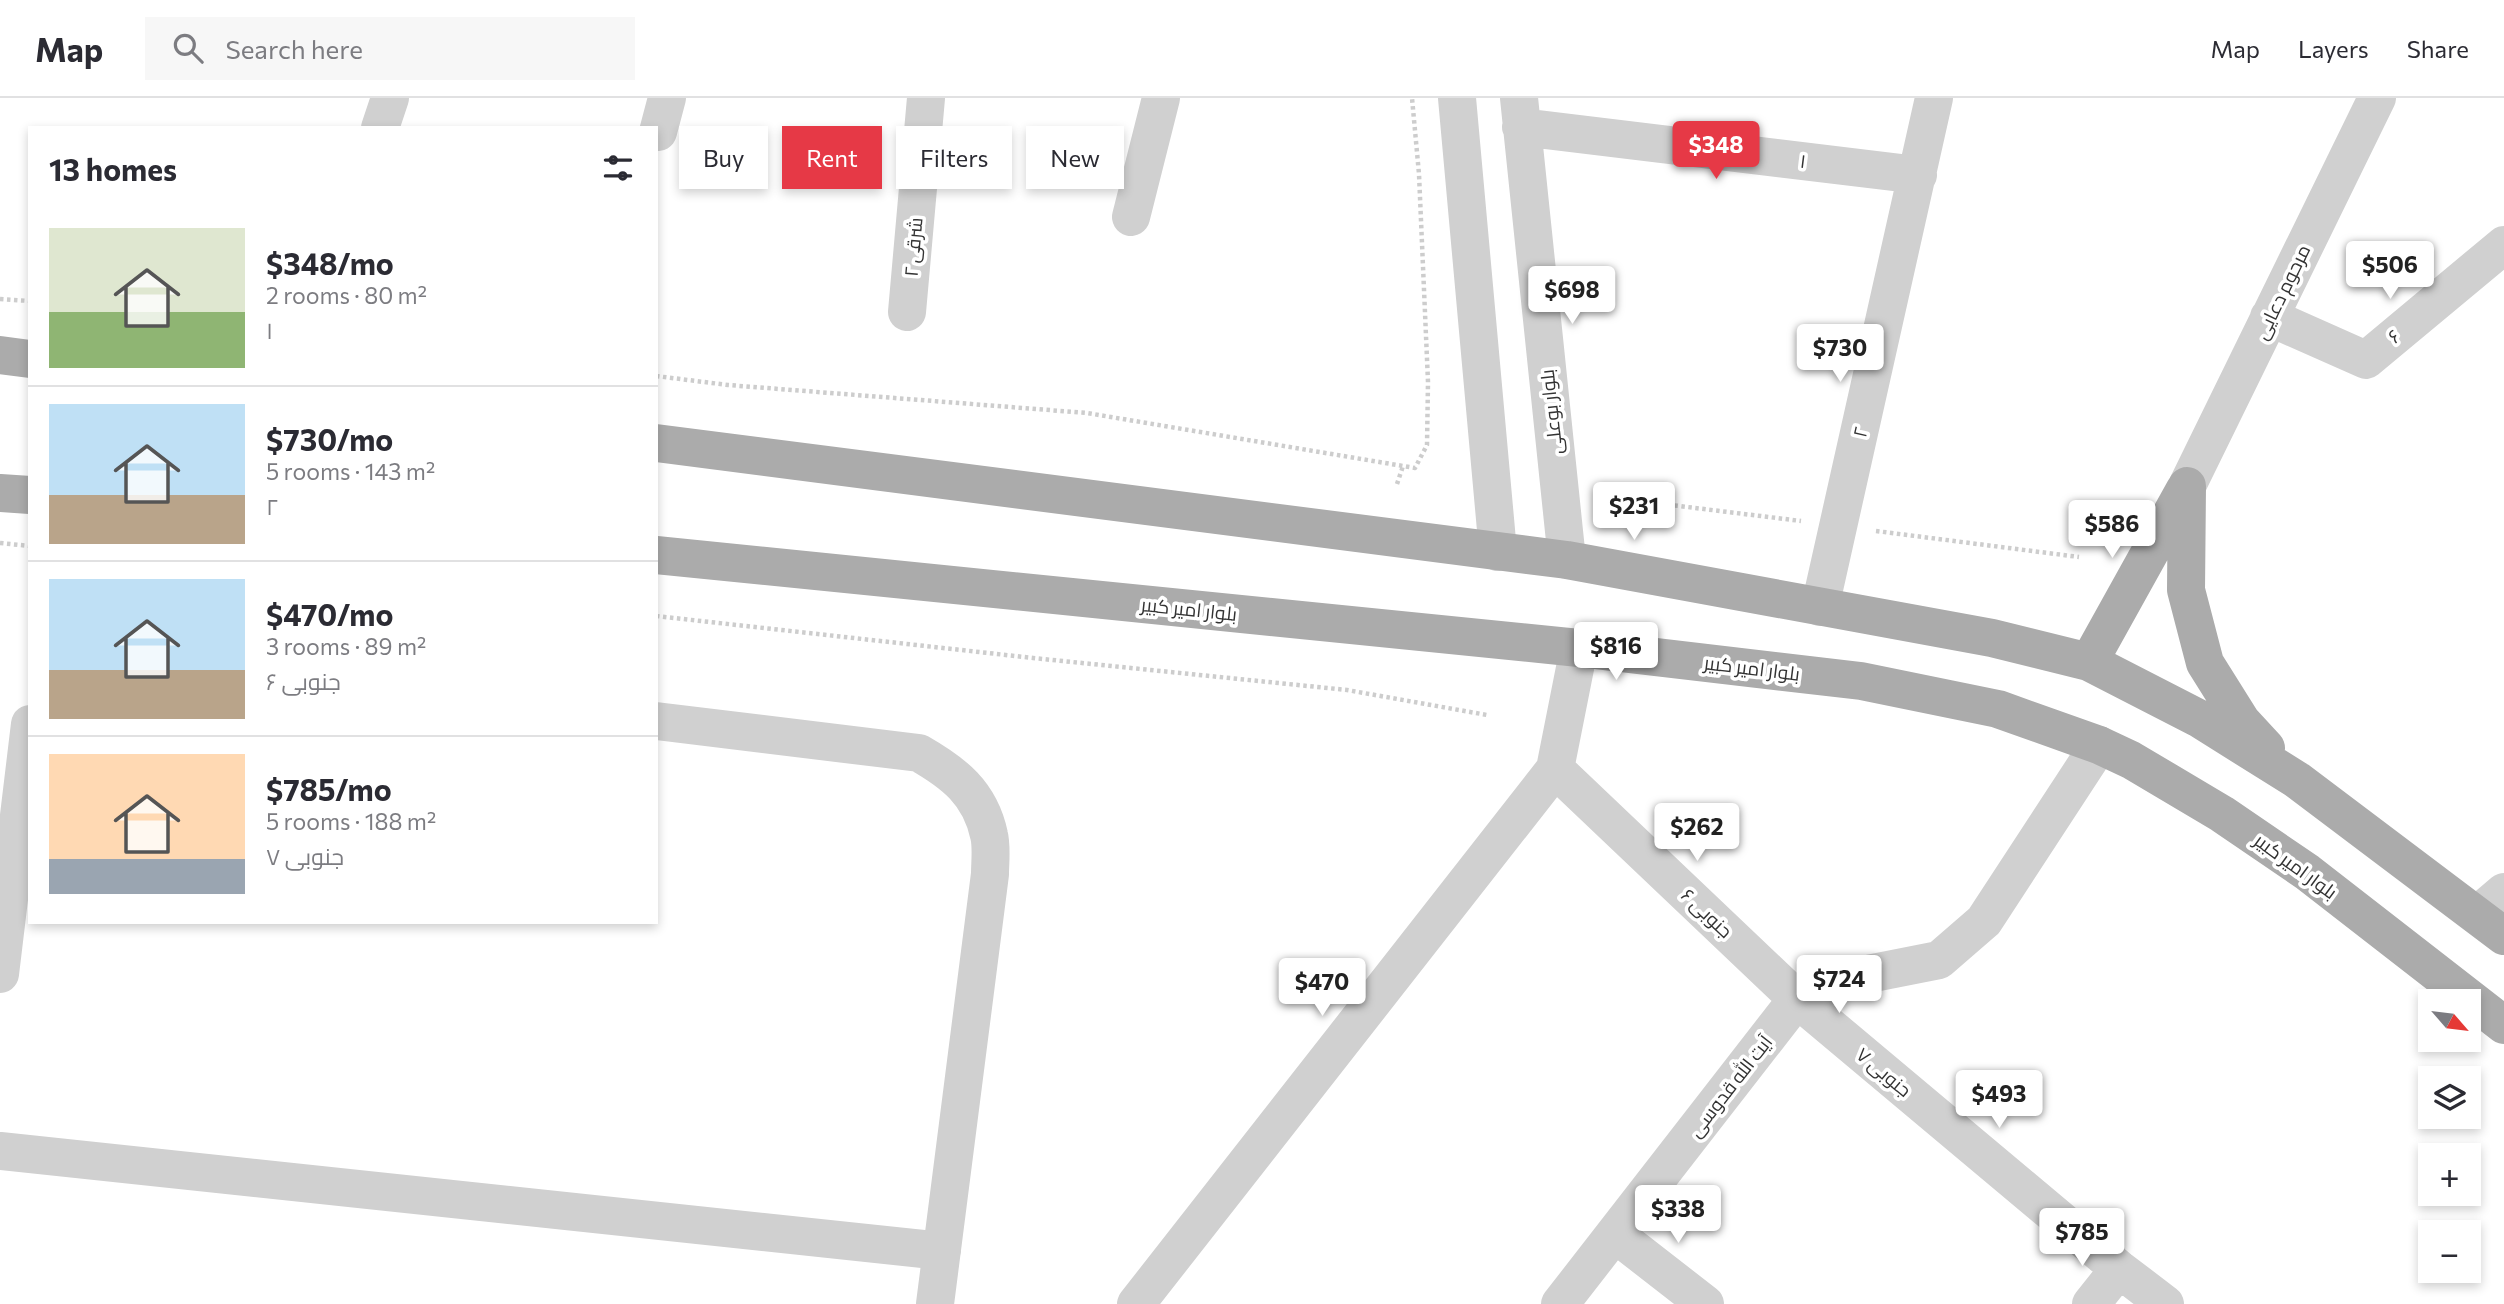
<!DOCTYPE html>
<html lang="en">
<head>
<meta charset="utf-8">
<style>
  :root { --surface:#fff; --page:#f7f7f7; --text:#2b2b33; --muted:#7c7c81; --line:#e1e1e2; --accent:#e63946 }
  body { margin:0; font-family:Commissioner,Cairo,sans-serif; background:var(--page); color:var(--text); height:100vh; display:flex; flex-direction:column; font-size:26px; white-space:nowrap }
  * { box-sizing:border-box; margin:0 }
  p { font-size:23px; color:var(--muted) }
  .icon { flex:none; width:38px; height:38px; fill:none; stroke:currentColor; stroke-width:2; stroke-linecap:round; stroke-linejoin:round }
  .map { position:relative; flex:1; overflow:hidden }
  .drawer { position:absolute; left:28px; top:28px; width:630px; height:798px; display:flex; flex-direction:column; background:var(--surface); border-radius:0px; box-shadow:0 4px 10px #0003 }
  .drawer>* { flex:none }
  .hud { position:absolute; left:679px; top:28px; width:665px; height:63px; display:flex; gap:14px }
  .needle { width:46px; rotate:118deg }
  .controls { position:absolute; left:2418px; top:891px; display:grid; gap:14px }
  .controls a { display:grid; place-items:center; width:63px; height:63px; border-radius:0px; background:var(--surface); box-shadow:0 4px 10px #0003; font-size:35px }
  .price { position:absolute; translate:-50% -60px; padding:0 16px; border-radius:7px; background:#fff; color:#222; font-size:23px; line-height:46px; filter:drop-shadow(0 2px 4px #0008) }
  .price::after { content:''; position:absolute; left:50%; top:42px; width:21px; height:16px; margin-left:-10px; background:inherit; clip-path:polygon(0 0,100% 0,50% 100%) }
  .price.on { background:var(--accent); color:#fff }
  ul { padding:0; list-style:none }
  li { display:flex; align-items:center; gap:21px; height:175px; padding:0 21px }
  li+li { border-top:2px solid var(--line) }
  li span { display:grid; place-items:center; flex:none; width:196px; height:140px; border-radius:0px; color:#555 }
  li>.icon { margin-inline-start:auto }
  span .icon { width:84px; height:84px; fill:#fffc; stroke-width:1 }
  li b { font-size:30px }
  h2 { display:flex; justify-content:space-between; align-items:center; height:84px; padding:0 21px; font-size:30px }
  .pill { padding:0 24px; border-radius:0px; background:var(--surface); box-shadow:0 4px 10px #0003; font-size:24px; line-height:63px }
  .pill.on { background:var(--accent); color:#fff }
  header { display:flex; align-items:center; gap:42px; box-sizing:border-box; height:98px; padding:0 35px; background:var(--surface); border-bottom:2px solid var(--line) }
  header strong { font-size:33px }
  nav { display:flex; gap:38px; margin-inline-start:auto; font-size:24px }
  .search { width:490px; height:63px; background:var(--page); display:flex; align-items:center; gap:18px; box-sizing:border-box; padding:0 24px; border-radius:0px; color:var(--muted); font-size:26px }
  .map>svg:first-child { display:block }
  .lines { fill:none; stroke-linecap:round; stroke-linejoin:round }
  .path { stroke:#cdcdcd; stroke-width:4.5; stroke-dasharray:3.5 3.5; stroke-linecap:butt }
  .minor { stroke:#d0d0d0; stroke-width:38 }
  .major { stroke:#ababab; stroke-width:38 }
  .labels { text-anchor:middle; stroke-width:7; stroke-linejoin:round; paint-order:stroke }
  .street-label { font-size:19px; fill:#333; stroke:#fff }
</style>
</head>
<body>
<header>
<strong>Map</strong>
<div class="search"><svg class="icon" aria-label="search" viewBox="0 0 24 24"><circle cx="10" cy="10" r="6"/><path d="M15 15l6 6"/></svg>Search here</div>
<nav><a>Map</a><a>Layers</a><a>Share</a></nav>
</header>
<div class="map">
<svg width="2504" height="1206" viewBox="0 0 2504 1206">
  <rect width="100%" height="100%" fill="#fff"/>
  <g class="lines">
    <path class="path" d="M0 201 30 203
      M656 278 728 287 1087 315 1415 370 1427 347 1428 284 1419 76 1412 0
      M1397 386 1403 368
      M1598 398 1801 423
      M1876 433 2079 459
      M0 445 30 448
      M656 518 1033 560 1347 592 1487 617"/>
    <path class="minor" d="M1457 0 1498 454
      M1519 0 1567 462
      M1521 29 1918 77
      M380 30 390 0
      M658 34 667 0
      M1131 119 1161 0
      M907 214 926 0
      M2269 219 2366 262 2504 147
      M2187 388 2377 0
      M1820 509 1934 0
      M656 623 919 655C954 675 980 695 989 737 992 749 990 764 990 776L935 1206
      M1555 671 1797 901 2119 1171 2165 1206
      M2477 817 2504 794
      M0 876 30 626
      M0 1053 942 1153
      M1615 1136 1705 1206
      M1136 1206 1555 671 1579 550
      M1560 1206 1797 901 1858 878 1939 862 1984 823 2099 647
      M2091 1206 2119 1171"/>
    <path class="major" d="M0 257 30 261
      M656 345 1567 462 1992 540 2089 564 2198 620 2297 682 2504 838
      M2187 388 2186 492 2205 565 2242 624 2266 650
      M0 395 30 397
      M656 457 1579 550 1861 583 1998 611 2099 647 2131 662 2222 716 2307 774 2504 927
      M2089 564 2184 393"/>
  </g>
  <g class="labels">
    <g class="street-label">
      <text transform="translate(1803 63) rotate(7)" y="7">۱</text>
      <text transform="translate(913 149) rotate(-85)" y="7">شرقی ۲</text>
      <text transform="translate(2282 194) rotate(-64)" y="7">مرحوم دعایی</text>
      <text transform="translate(2394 238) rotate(-40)" y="7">۶</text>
      <text transform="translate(1551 314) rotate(-96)" y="7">بلوار بوعلی</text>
      <text transform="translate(1860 334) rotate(-77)" y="7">۲</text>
      <text transform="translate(1189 511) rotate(6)" y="7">بلوار امیر کبیر</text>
      <text transform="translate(1752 570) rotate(7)" y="7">بلوار امیر کبیر</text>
      <text transform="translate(2296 768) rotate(36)" y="7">بلوار امیر کبیر</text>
      <text transform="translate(1707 815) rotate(43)" y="7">۶ جنوبی</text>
      <text transform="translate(1884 974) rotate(40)" y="7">۷ جنوبی</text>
      <text transform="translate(1730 988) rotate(-52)" y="7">آیت الله قدوسی</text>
    </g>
  </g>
</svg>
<div class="controls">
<a><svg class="needle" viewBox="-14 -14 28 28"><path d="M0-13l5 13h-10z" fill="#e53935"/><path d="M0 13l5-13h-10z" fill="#7c7c81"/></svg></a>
<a><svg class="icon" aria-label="layers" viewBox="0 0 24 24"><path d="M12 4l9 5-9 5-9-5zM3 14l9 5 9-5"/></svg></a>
<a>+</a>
<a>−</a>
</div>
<b class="price on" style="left:1716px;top:83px">$348</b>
<b class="price" style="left:2390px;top:203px">$506</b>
<b class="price" style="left:1572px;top:228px">$698</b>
<b class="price" style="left:1840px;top:286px">$730</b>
<b class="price" style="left:1634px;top:444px">$231</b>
<b class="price" style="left:2112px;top:462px">$586</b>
<b class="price" style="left:1616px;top:584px">$816</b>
<b class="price" style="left:1697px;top:765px">$262</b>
<b class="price" style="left:1839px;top:917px">$724</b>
<b class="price" style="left:1322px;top:920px">$470</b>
<b class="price" style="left:1999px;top:1032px">$493</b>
<b class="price" style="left:1678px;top:1147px">$338</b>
<b class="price" style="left:2082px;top:1170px">$785</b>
<div class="hud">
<a class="pill">Buy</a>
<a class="pill on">Rent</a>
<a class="pill">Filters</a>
<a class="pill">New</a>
</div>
<section class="drawer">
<h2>13 homes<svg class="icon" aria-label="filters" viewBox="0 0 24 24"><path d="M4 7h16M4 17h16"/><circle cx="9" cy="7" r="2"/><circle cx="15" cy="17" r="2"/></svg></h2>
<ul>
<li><span style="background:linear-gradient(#dfe7d0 60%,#8fb573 0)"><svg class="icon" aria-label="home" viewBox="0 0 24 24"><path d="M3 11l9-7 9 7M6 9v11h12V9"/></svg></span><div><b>$348/mo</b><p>2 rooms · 80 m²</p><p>۱</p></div></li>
<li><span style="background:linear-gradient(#bfe0f5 65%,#b9a48a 0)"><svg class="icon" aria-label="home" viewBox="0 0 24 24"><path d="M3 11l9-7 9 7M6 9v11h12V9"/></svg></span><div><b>$730/mo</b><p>5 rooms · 143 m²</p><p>۲</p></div></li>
<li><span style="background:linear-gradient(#bfe0f5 65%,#b9a48a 0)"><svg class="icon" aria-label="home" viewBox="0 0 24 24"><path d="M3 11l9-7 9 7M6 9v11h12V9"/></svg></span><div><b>$470/mo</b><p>3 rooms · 89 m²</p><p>۶ جنوبی</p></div></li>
<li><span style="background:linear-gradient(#ffd9b3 75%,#9aa5b1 0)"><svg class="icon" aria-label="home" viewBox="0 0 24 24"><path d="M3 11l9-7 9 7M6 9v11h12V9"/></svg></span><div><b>$785/mo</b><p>5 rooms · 188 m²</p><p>۷ جنوبی</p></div></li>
</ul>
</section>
</div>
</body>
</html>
